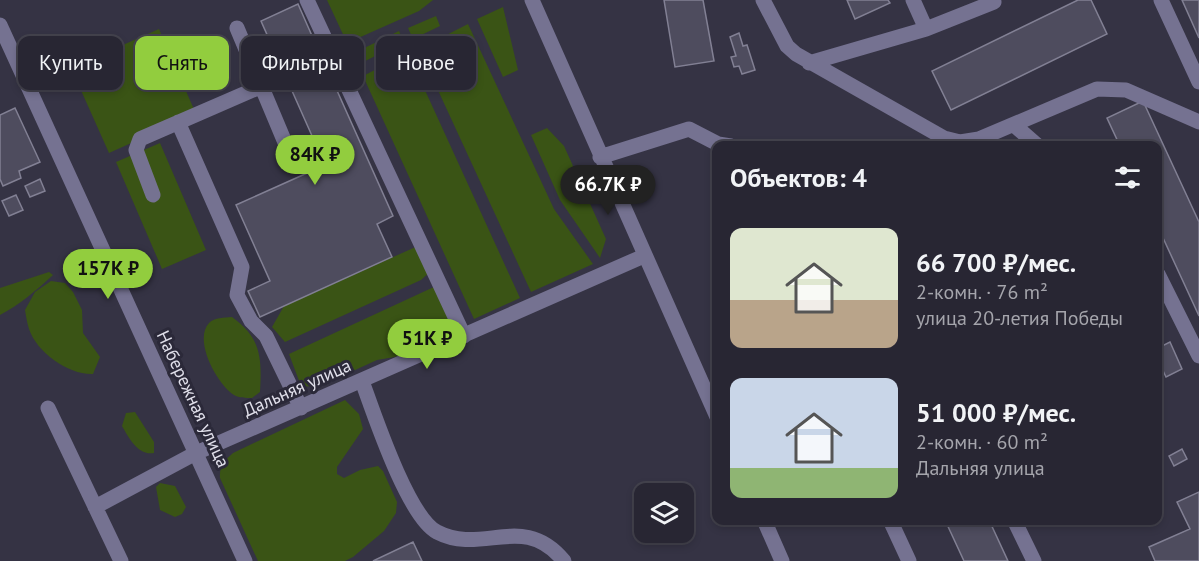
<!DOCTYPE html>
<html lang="ru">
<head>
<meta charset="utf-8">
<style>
  :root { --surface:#282633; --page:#34323f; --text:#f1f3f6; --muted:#a5a5ac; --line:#44434e; --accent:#92cd3e }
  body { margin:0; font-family:"PT Sans",sans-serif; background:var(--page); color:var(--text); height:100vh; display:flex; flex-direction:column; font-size:22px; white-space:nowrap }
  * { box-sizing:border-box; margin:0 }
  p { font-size:20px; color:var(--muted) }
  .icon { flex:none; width:33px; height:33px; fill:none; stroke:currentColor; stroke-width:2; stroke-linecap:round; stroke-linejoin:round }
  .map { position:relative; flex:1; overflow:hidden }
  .panel { position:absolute; left:712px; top:141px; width:450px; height:384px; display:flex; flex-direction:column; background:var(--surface); border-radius:12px; box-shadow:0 3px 9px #0003,0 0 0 2px var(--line) }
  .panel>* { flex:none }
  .banner { position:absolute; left:18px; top:36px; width:570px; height:54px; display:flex; gap:12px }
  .tools { position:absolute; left:634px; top:483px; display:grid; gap:12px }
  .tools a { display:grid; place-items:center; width:60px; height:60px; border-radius:12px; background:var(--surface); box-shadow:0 3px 9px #0003,0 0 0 2px var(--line); font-size:30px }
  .price { position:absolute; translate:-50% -51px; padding:0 14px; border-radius:21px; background:var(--accent); color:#111; font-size:20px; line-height:39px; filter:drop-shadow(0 2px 3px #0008) }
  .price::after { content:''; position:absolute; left:50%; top:36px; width:18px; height:14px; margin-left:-9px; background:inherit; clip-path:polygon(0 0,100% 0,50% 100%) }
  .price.on { background:#222; color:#fff }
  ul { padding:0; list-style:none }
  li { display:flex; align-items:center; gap:18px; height:150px; padding:0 18px }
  li span { display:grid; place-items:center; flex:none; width:168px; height:120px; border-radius:12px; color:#555 }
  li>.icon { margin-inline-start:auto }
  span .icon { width:72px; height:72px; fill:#fffc; stroke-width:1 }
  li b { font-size:26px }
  h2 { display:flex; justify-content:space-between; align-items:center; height:72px; padding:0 18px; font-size:26px }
  .chip { padding:0 21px; border-radius:12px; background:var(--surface); box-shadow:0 3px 9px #0003,0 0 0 2px var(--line); font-size:21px; line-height:54px }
  .chip.on { background:var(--accent); color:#111 }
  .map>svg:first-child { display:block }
  .green { fill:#3a5415 }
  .building { fill:#4e4c5e; stroke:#828094; stroke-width:1.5 }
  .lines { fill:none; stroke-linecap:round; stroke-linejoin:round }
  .minor { stroke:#757291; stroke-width:15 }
  .labels { text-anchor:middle; stroke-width:6; stroke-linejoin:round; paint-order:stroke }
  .street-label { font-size:18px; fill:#e1e0eb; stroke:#2b2939 }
</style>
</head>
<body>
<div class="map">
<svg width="1199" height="561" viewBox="0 0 1199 561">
  <rect width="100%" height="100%" fill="#353344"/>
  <path class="green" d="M327 0H433L419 11 347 43Z
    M503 7 518 70 503 77 477 19Z
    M436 16 440 26 413 39 408 28Z
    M468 24 554 209 593 264 531 292 419 49Z
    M159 29 196 114 109 153 71 68Z
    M399 31 404 42 359 64 354 53Z
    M408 53 520 298 474 319 363 76Z
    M547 128 564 146 606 239 600 258 560 200 531 135Z
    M160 143 206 250 162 269 116 162Z
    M420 245 432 270 421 280 285 342 272 327 284 306Z
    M49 272 53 275C37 290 19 305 0 315V288Z
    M51 281 65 283 73 292 82 310 83 333 100 357 93 374C69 375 37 353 29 329 27 323 26 316 25 310L35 292Z
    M436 286 457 334 419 340 406 355 377 360 318 387 301 386 289 354Z
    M232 317C261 338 262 357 260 392L252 398C246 398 239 398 234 395 217 384 193 340 209 323 215 317 224 318 232 317Z
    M345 400 359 414 363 429 337 467V474L344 478 360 470 378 466 383 471 397 502 396 513 384 531 353 557 345 561H258L220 478C219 466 225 460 233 453Z
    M135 412 154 442V453C138 456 129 438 122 426L126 413Z
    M160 483 175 486 186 507 182 514 175 517 160 510 156 487Z"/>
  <path class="building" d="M664 0H703L714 61 675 67Z
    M847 0H888L890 3 855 19Z
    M1078 0H1091L1107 34 951 110 932 71Z
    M1182 0H1199V38Z
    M298 4 320 54 329 50 343 82 335 86 393 216 377 224 392 257 260 317 248 291 270 281 236 205 325 165 261 21Z
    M739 33 743 46 747 45 755 70 742 74 739 66 734 67 731 57 736 56 730 37Z
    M1143 101 1199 222V316L1158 227V146H1120L1107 118Z
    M15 108 40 162 19 171 21 178 3 186 0 179V115Z
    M40 179 45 191 30 197 25 186Z
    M16 195 23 210 9 216 2 201Z
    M1170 342 1182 369 1166 377 1158 360V348Z
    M1182 449 1187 459 1174 466 1169 456Z
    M1199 492V561H1155L1149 547 1190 529 1177 502Z
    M945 520H989L1008 561H964Z
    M413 542 422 561H373Z"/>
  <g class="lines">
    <path class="minor" d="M307 0 464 336
      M532 0 717 417
      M763 0 787 46 796 54 944 138 960 142 979 139 1097 89 1126 90 1199 122
      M913 0 926 29
      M1161 0 1199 82
      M0 25 245 561
      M237 28 289 152
      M809 63 926 29 994 2 993 0
      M178 122 242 267 237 295 251 321 266 336 301 408
      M1014 125 1038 146
      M600 157 689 129 718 144 731 146
      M153 195 136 150 140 139 262 86
      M1158 274 1199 356
      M362 381C374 414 408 517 437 532 483 556 523 511 564 561
      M48 408 121 561
      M95 507 196 453 644 256
      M764 520 782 561
      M890 520 909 561
      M1014 520 1034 561"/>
  </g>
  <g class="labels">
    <g class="street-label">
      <text transform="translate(297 388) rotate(-24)" y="6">Дальняя улица</text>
      <text transform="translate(193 399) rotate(65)" y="6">Набережная улица</text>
    </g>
  </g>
</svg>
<div class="tools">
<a><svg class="icon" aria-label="layers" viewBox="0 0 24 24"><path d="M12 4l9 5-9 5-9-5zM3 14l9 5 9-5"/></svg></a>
</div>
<b class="price" style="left:315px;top:186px">84K ₽</b>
<b class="price on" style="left:608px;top:216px">66.7K ₽</b>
<b class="price" style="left:108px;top:300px">157K ₽</b>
<b class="price" style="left:427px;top:370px">51K ₽</b>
<div class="banner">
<a class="chip">Купить</a>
<a class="chip on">Снять</a>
<a class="chip">Фильтры</a>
<a class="chip">Новое</a>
</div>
<section class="panel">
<h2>Объектов: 4<svg class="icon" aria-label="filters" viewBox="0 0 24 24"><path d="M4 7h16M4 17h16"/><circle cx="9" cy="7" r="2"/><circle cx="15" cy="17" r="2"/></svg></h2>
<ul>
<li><span style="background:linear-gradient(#dfe7d0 60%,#b9a48a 0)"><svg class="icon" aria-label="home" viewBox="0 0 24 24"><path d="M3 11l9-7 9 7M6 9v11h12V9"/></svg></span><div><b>66 700 ₽/мес.</b><p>2-комн. · 76 m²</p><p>улица 20-летия Победы</p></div></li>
<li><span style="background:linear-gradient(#c9d6e8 75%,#8fb573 0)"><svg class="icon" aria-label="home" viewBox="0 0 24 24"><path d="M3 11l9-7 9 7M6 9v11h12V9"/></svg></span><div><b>51 000 ₽/мес.</b><p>2-комн. · 60 m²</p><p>Дальняя улица</p></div></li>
</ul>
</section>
</div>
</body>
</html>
